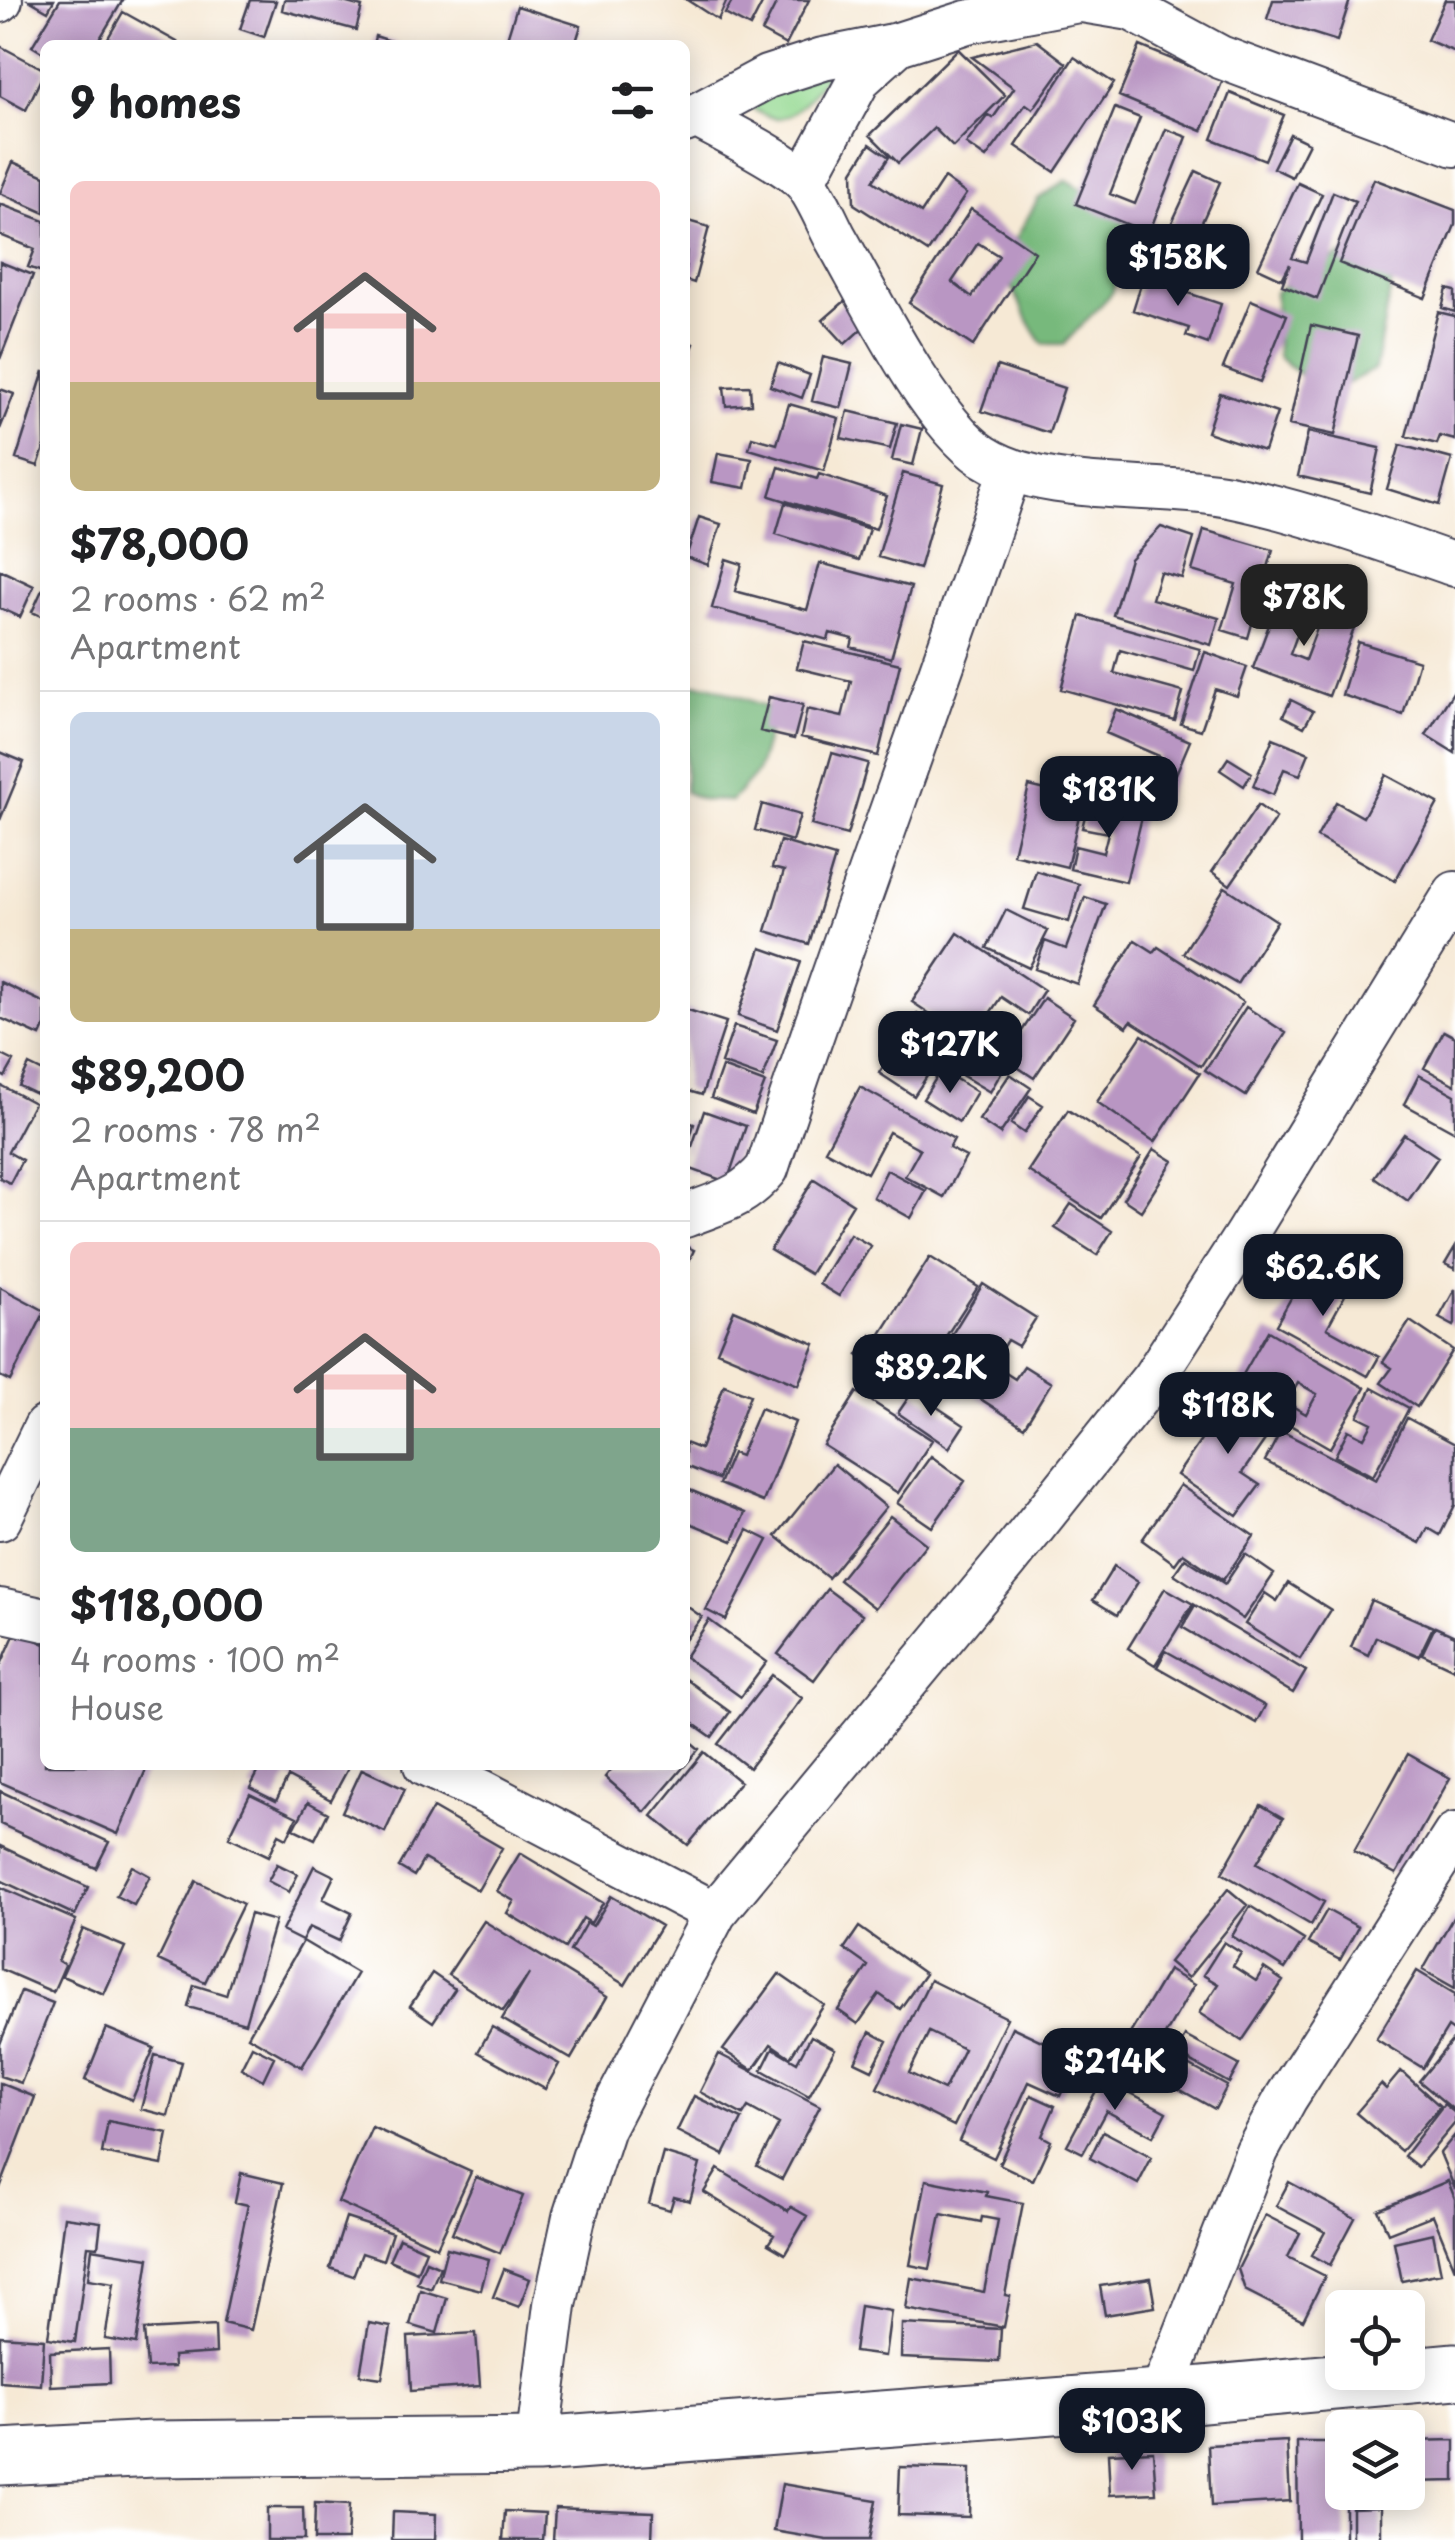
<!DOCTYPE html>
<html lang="en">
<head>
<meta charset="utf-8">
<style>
  :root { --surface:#fff; --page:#f2f2f2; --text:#202124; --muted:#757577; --line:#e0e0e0; --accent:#111827 }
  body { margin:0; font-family:"Playpen Sans",sans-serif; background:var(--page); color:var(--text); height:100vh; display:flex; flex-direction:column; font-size:38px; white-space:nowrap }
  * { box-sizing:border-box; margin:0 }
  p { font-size:32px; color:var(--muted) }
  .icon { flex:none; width:55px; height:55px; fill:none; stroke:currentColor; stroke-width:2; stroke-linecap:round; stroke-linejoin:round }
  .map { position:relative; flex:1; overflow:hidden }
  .side { position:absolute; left:40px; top:40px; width:650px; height:1730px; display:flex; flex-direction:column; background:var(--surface); border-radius:15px; box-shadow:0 5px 25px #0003 }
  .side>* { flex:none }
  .tools { position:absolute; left:1325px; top:2290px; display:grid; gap:20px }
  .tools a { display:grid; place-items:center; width:100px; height:100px; border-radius:15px; background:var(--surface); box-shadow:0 5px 25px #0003; font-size:50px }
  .price { position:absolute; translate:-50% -85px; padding:0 22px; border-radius:20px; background:var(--accent); color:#fff; font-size:32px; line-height:65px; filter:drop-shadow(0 2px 5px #0008) }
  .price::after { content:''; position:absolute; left:50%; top:60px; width:30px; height:22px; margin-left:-15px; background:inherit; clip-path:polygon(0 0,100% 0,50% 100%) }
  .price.current { background:#222; color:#fff }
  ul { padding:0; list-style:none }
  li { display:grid; align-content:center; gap:20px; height:530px; padding:0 30px }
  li+li { border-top:2px solid var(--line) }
  li span { display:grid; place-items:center; height:310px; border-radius:15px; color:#555 }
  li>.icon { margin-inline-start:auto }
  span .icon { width:180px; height:180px; fill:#fffc; stroke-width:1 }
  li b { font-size:42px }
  h2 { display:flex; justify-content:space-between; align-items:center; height:120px; padding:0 30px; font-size:42px }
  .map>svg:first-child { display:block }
  .green { fill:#94d991; stroke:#5b7e66; stroke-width:2.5 }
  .forest { fill:#77b97b; stroke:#4c6e5b; stroke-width:2.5 }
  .building { fill:#b996c3; fill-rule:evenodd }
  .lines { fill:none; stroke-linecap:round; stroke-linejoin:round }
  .minor-casing { stroke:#424052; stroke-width:46 }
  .tertiary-casing { stroke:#424052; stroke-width:59 }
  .minor { stroke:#fff; stroke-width:42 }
  .tertiary { stroke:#fff; stroke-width:55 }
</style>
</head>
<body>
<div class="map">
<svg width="1455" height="2540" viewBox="0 0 1455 2540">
  <rect width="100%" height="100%" fill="#fff"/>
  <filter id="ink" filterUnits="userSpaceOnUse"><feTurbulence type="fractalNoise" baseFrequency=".01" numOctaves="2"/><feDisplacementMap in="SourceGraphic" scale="20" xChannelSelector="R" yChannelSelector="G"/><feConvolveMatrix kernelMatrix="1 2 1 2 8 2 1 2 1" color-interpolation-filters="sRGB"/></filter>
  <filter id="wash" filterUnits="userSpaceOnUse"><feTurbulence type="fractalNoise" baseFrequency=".0048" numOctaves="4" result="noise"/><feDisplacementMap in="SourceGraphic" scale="40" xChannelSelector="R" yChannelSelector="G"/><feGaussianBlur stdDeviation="2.25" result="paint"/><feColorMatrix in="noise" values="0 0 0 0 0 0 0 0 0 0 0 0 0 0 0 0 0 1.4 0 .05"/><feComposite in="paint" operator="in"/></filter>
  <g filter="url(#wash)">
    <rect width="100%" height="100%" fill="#f6e9d5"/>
    <path class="green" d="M839 56C826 74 800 120 776 118 762 117 750 106 739 99Z"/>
    <path class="forest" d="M1067 180 1137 221 1112 293 1064 344H1043C1025 321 1016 292 1001 266L1038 199Z
      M1341 255 1393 276 1375 369 1344 385 1305 379 1278 357 1275 292Z
      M685 684 710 685 775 710 757 772 731 801 703 800 685 792Z"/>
    <g id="blocks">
      <path class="building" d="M29 0H54L48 11Z
        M60 0H123L96 45H45V54L32 46Z
        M250 0 276 1 264 37 240 29Z
        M284 0H336L362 7 356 30 282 10Z
        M687 0H727L718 20Z
        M733 0H764L750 27 725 14Z
        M778 0H809L786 45 762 32Z
        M1273 0H1350L1337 41 1267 19Z
        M1445 0H1455V52L1427 40Z
        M517 6 581 26 575 45H505Z
        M123 12 177 42 175 45H104Z
        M375 36 400 44V45H373Z
        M1037 41 1066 63 1033 109 1026 104 986 158 966 144 988 115 993 118 1014 88 972 57Z
        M0 46 45 70 26 110 0 96Z
        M1140 46 1223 80 1202 131 1119 96Z
        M958 49 1005 95 953 147 934 128 898 163 870 135Z
        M1074 57 1114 83 1055 172 1016 146Z
        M1230 93 1284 115 1265 160 1212 139Z
        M1115 108 1140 118 1110 194 1135 204 1166 129 1187 137 1149 233 1076 204Z
        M1290 134 1309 143 1292 177 1273 168Z
        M870 144 889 157 873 181 921 213 944 178 966 194 928 252 854 204 853 171Z
        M13 162 45 176V213L0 193Z
        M1196 171 1220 182 1197 233 1227 247 1217 269 1162 244Z
        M1374 179 1455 210V225L1425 298 1339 263Z
        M1298 183 1322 194 1292 258 1306 262 1333 192 1355 201 1317 299 1282 285 1290 264 1282 279 1258 268Z
        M0 204 45 221V273L28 267 35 249 0 235Z
        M971 209 1035 252 973 346 909 303ZM978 243 999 256 972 297 952 282Z
        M688 221 709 227 694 283 685 280Z
        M0 262 33 275 0 359Z
        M1143 278 1221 304 1208 344 1186 336 1189 328 1133 310Z
        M1447 289 1455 291V312L1442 308Z
        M846 300 868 323 845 344 823 320Z
        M1251 300 1287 315 1260 382 1223 368Z
        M1438 312 1455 316V440L1440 436 1437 444 1406 436Z
        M1311 325 1358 336 1335 435 1289 425Z
        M685 340 694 344 685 366Z
        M823 357 852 364 841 408 812 401Z
        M778 363 810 375 802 398 770 386Z
        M997 366 1064 388 1049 433 981 411Z
        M44 371 45 445 38 466 16 459Z
        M750 386 751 404 726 406 724 387Z
        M0 389 14 394 0 429Z
        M1220 393 1277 413 1264 451 1207 432Z
        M789 404 839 418 824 471 749 449 752 437 777 444Z
        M848 411 897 423 890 449 841 438Z
        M901 424 922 429 913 465 892 460Z
        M1308 432 1380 448 1370 493 1298 476Z
        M1400 445 1452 459 1439 505 1387 489Z
        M718 453 752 459 746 488 712 482Z
        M779 467 817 479 819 474 887 496 876 529 770 496Z
        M903 473 943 484 919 569 878 557Z
        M785 503 869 529 859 560 776 534Z
        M699 517 721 524 708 565 686 557Z
        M1161 527 1194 538 1182 578 1160 572 1152 599 1219 618 1211 645 1113 615 1130 559Z
        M1204 530 1273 550 1248 638 1222 630 1236 584 1192 571Z
        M726 559 742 564 735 591 807 610 820 563 911 587 891 658 851 647 853 639 830 633 828 640 712 608Z
        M0 570 34 586 20 617 0 608Z
        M42 590 45 592V618L32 612Z
        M1279 598 1307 608 1290 654 1305 660 1322 615 1355 626 1329 696 1253 668Z
        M1081 616 1200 649 1194 671 1120 650 1114 673 1183 692 1175 721 1061 689Z
        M804 641 900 664 878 756 801 737 807 709 842 717 851 681 797 668Z
        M1358 642 1419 661 1403 715 1342 695Z
        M1205 652 1247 667 1237 696 1215 689 1201 730 1181 724Z
        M1455 689V753L1426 735Z
        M769 697 803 705 794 739 760 731Z
        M1291 700 1313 711 1304 727 1283 716Z
        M1116 709 1190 741 1161 809 1141 800 1159 756 1106 733Z
        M1273 738 1309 753 1300 775 1284 769 1273 795 1253 786Z
        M0 752 24 762 0 820Z
        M832 753 868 763 847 835 811 825Z
        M1228 758 1252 773 1244 786 1220 770Z
        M1099 759 1145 776 1135 802 1090 786Z
        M1386 775 1438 803 1395 881 1317 837 1336 802 1363 817Z
        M1029 786 1083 799 1067 867 1013 854Z
        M1089 800 1143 813 1126 882 1070 869 1075 846 1103 853 1108 833 1082 828Z
        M762 804 800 815 792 841 755 830Z
        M1258 805 1276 818 1230 885 1212 872Z
        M780 841 835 857 809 944 766 931 784 871 772 868Z
        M1036 871 1079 884 1069 922 1024 909Z
        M1225 887 1277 921 1237 984 1183 953Z
        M1085 897 1106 904 1077 984 1035 969 1045 941 1066 949Z
        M1006 910 1048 931 1029 968 987 948Z
        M958 933 1044 990 1028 1015 1001 997 971 1041 912 1002Z
        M1135 940 1154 952 1158 947 1243 1002 1201 1066 1131 1021 1127 1027 1094 1005Z
        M761 948 801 962 777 1030 738 1016Z
        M0 982 45 1003V1025L40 1036 0 1018Z
        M1044 998 1074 1018 1034 1078 1004 1058Z
        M1246 1007 1286 1033 1246 1096 1205 1070Z
        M685 1009 726 1022 702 1095 685 1090Z
        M917 1014 952 1038 914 1096 879 1073Z
        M734 1026 777 1040 763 1078 721 1063Z
        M1444 1031 1455 1037V1085L1424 1068Z
        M1142 1035 1200 1073 1155 1142 1097 1102Z
        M959 1037 1006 1064 990 1092 943 1064Z
        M0 1054 14 1061 5 1077 0 1074Z
        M29 1065 45 1073 38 1095 19 1086Z
        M722 1067 765 1083 753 1114 711 1098Z
        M941 1070 977 1092 959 1122 923 1099Z
        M1010 1074 1031 1088 1000 1134 979 1120Z
        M1419 1075 1455 1095V1132L1404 1104Z
        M0 1085 34 1103 8 1152 22 1160 10 1183 0 1178Z
        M860 1087 954 1139 949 1148 966 1157 944 1197 905 1176 920 1149 889 1132 867 1173 825 1150Z
        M1029 1096 1043 1105 1024 1133 1011 1124Z
        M1068 1110 1141 1157 1101 1218 1028 1171Z
        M704 1111 746 1126 727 1182 685 1167Z
        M685 1121 694 1124 686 1152H685Z
        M1404 1134 1438 1157 1408 1201 1374 1177Z
        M1154 1149 1173 1161 1141 1211 1123 1199Z
        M887 1170 926 1191 911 1218 873 1197Z
        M814 1179 853 1204 810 1274 770 1250Z
        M1071 1204 1112 1231 1097 1255 1055 1228Z
        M850 1234 871 1246 839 1296 819 1284Z
        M685 1246 694 1250 685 1269Z
        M1455 1247V1269L1445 1264Z
        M930 1257 978 1287 926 1367 879 1337Z
        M1310 1264 1350 1286 1327 1328 1379 1357 1368 1376 1276 1325Z
        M983 1284 1036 1318 1018 1346 1007 1340 973 1395 931 1368Z
        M0 1287 45 1311 10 1381 0 1376Z
        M1455 1289V1324L1454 1326 1439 1318Z
        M734 1310 815 1344 798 1385 717 1351Z
        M1410 1321 1453 1350 1417 1407 1381 1383 1392 1368 1383 1362Z
        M1268 1331 1365 1388 1330 1448 1233 1392ZM1298 1383 1317 1394 1306 1414 1287 1403Z
        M871 1335 893 1349 880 1369 858 1355Z
        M995 1366 1015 1379 1024 1366 1051 1383 1024 1427 976 1396Z
        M724 1385 750 1395 718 1479 685 1466V1443L700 1449Z
        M1372 1388 1409 1408 1373 1476 1335 1456 1348 1430 1364 1438 1372 1423 1358 1416Z
        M913 1391 964 1425 949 1448 898 1413Z
        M857 1392 932 1440 898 1493 823 1445Z
        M1231 1397 1274 1427 1242 1473 1260 1485 1237 1516 1177 1475Z
        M760 1408 795 1422 763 1502 719 1484 732 1453 740 1456Z
        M1407 1418 1455 1444V1505L1440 1535 1428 1528 1420 1543 1265 1461 1281 1431 1376 1480Z
        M931 1456 965 1481 932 1527 897 1503Z
        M834 1464 886 1507 828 1578 776 1536Z
        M1180 1485 1254 1536 1223 1580 1183 1553 1175 1564 1142 1540Z
        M685 1488 745 1513 733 1541 685 1521Z
        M890 1516 926 1544 875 1608 839 1580Z
        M748 1530 768 1540 726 1620 706 1610Z
        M1245 1554 1274 1574 1243 1619 1174 1574 1185 1558 1225 1584Z
        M1114 1566 1138 1582 1117 1615 1093 1600Z
        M1288 1583 1331 1610 1300 1659 1245 1624 1265 1593 1277 1601Z
        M1165 1588 1193 1604 1155 1665 1128 1648Z
        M827 1589 862 1615 814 1680 778 1654Z
        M1371 1600 1433 1627 1419 1656 1376 1637 1368 1655 1351 1647Z
        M685 1605 702 1617 685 1640Z
        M1195 1605 1306 1671 1293 1693 1182 1627Z
        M709 1620 767 1662 741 1697 685 1657Z
        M1435 1627 1455 1636 1454 1669 1422 1654Z
        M16 1631 45 1644V1765H148L118 1834 0 1782V1667Z
        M1166 1651 1265 1706 1256 1723 1157 1667Z
        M772 1675 802 1698 749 1768 718 1744Z
        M685 1679 730 1712 712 1737 685 1718Z
        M685 1737 699 1749 645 1812 605 1777 615 1765H685Z
        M704 1752 740 1782 688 1845 652 1816Z
        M1408 1754 1450 1778 1396 1874 1354 1851Z
        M262 1765H350L331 1800 288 1777 276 1801 250 1788Z
        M362 1769 405 1789 385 1832 342 1812Z
        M0 1791 109 1842 96 1868 0 1824Z
        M250 1794 297 1817 287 1838 279 1834 269 1856 229 1837Z
        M308 1802 328 1813 315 1839 294 1829Z
        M1261 1805 1283 1818 1257 1863 1324 1902 1311 1925 1222 1873Z
        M433 1808 502 1848 478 1890 424 1859 414 1876 399 1867Z
        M0 1846 88 1887 75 1915 0 1880Z
        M520 1853 603 1903 591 1923 583 1918 565 1948 507 1913 514 1901 497 1891Z
        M277 1864 298 1874 289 1892 268 1881Z
        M132 1866 150 1876 134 1905 116 1896Z
        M314 1866 334 1876 323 1899 352 1913 339 1941 309 1927 302 1941 282 1931Z
        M196 1881 243 1904 205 1982 158 1960Z
        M0 1887 76 1920 58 1961 65 1965 53 1992 0 1969Z
        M1228 1889 1247 1905 1188 1978 1169 1962Z
        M611 1896 661 1926 625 1985 570 1951 586 1923 593 1926Z
        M1250 1906 1304 1940 1285 1969 1232 1936Z
        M1327 1910 1358 1927 1340 1960 1308 1943Z
        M250 1914 275 1921 245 2023 188 2007 194 1985 226 1995Z
        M1455 1914V1988L1423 1970Z
        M484 1921 607 1997 571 2059 502 2019 529 1974 503 2011 448 1975Z
        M859 1927 925 1974 900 2009 879 1994 858 2024 838 2010 868 1966 844 1949Z
        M83 1929 125 1947 104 1994 62 1976Z
        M303 1941 357 1973 302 2067 248 2036Z
        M1224 1942 1241 1953 1233 1966 1256 1981 1264 1968 1283 1981 1242 2041 1199 2013 1218 1984 1203 1975Z
        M1168 1970 1194 1985 1165 2035 1179 2044 1165 2066 1125 2042Z
        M1417 1971 1455 1994V2032L1448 2027 1423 2068 1376 2039Z
        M432 1973 455 1989 433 2022 410 2006Z
        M779 1974 824 2005 790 2057 771 2044 753 2070 723 2050Z
        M930 1980 1007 2018 954 2126 877 2088ZM929 2032 964 2049 944 2090 909 2073Z
        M21 1991 53 2003 21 2083 0 2076V2044Z
        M492 2027 559 2064 545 2089 478 2052Z
        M1012 2027 1078 2058 1060 2096 1029 2082 994 2158 959 2141Z
        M106 2028 154 2048 132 2100 85 2080Z
        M870 2032 887 2041 872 2070 855 2062Z
        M811 2036 835 2049 809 2096 762 2070 773 2048 797 2062Z
        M1185 2036 1239 2065 1229 2083 1176 2053Z
        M1455 2037V2111L1419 2081Z
        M252 2046 274 2057 263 2080 241 2068Z
        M719 2054 820 2106 782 2179 757 2166 779 2124 748 2107 743 2115 700 2092Z
        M155 2055 182 2062 168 2116 141 2109Z
        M1174 2057 1227 2086 1215 2109 1161 2079Z
        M1401 2071 1440 2106 1401 2151 1356 2113 1381 2084 1386 2089Z
        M1103 2078 1166 2112 1153 2136 1106 2111 1083 2153 1067 2145Z
        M0 2083 35 2097 0 2188Z
        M1031 2095 1055 2106 1042 2136 1051 2141 1033 2180 999 2164Z
        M694 2096 742 2119 724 2155 677 2131Z
        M1444 2104 1455 2113V2123L1418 2167 1404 2156Z
        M108 2121 168 2133 162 2165 102 2153Z
        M372 2127 471 2172 437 2247 338 2202Z
        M1103 2131 1152 2157 1138 2184 1090 2158Z
        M1455 2135V2189L1440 2153Z
        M663 2153 700 2164 690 2201 674 2197 670 2210 649 2204Z
        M718 2169 788 2211 791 2207 807 2216 785 2254 768 2244 774 2235 704 2192Z
        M241 2173 283 2183 251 2330 223 2323 248 2205 235 2202Z
        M476 2177 523 2196 500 2253 452 2233Z
        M926 2180 987 2192 986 2196 1023 2203 1005 2295 1010 2296 1004 2327 906 2309 911 2278 984 2292 998 2220 982 2217 981 2222 941 2214 930 2269 910 2265Z
        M1448 2181 1455 2199V2269L1433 2215 1388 2233 1378 2210Z
        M1289 2182 1355 2218 1330 2265 1312 2255 1325 2232 1276 2206Z
        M1265 2215 1300 2233 1288 2257 1325 2276 1303 2320 1245 2290 1238 2269Z
        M64 2217 101 2222 98 2247 88 2246 75 2342 48 2338Z
        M346 2218 392 2233 383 2260 362 2253 353 2276 330 2268Z
        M1433 2233 1441 2273 1402 2281 1394 2242Z
        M399 2238 426 2250 417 2272 389 2260Z
        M447 2248 489 2259 481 2290 439 2279Z
        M92 2249 149 2258 136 2344 105 2339 114 2283 88 2279Z
        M426 2261 440 2267 431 2289 417 2283Z
        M504 2269 530 2279 519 2307 493 2297Z
        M1150 2278 1155 2307 1105 2315 1100 2286Z
        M420 2290 447 2298 437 2333 410 2325Z
        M860 2306 891 2311 885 2356 854 2352Z
        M369 2323 391 2327 382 2378 360 2375Z
        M902 2324 1001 2329 999 2362 901 2358Z
        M215 2326 216 2353 173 2356 174 2367 147 2368 144 2330Z
        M476 2333 480 2386 411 2391 408 2337Z
        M0 2336 44 2339 41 2385 0 2382Z
        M109 2349 110 2383 51 2386 50 2352Z
        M1455 2440V2481L1408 2482V2441Z
        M1287 2441 1290 2501 1211 2506 1208 2445Z
        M1297 2442H1342V2492H1381V2500H1345V2540H1298Z
        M1153 2451 1156 2493 1110 2495 1108 2453Z
        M900 2467 970 2469 969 2517 898 2515Z
        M782 2484 876 2500 869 2540H827L774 2531Z
        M315 2503 349 2505 347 2540H314Z
        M1381 2507V2540H1352V2508Z
        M267 2508H303L304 2540H267Z
        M555 2508 653 2512 652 2540H553Z
        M505 2511 545 2513 543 2540H503Z
        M393 2512 436 2514 435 2540H392Z"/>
    </g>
  </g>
  <g filter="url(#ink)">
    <use href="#blocks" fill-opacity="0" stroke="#424052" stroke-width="2.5"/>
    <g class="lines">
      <defs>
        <path id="minor" d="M0 1 1 0
          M1082 1 1131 9 1220 57 1455 145
          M696 116C720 129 790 164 806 183 818 199 826 220 835 237 869 296 929 420 983 456 1045 496 1157 482 1229 496 1306 512 1381 539 1455 565
          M685 121 767 77 823 59 898 44 967 22 1084 0
          M804 181 860 78 898 44
          M685 1216C720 1202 742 1199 767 1169 844 934 932 704 1010 470
          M0 1519 45 1427
          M0 1610 45 1620
          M425 1765 482 1791 715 1913
          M1160 2398 1257 2151 1286 2098 1455 1834
          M537 2445 555 2305 574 2217 603 2128 715 1913 1006 1562 1154 1377 1245 1236 1455 893"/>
        <path id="tertiary" d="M0 2457 153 2449 537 2445 1160 2398 1455 2371"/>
      </defs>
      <use href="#minor" class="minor-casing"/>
      <use href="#tertiary" class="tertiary-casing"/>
      <use href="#minor" class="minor"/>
      <use href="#tertiary" class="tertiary"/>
    </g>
  </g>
</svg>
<div class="tools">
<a><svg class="icon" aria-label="locate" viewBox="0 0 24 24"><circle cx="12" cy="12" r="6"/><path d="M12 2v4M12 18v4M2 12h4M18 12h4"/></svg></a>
<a><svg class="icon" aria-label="layers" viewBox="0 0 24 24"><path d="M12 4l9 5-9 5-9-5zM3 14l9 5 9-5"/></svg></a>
</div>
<b class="price" style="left:1178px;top:309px">$158K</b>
<b class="price current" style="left:1304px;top:649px">$78K</b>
<b class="price" style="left:1109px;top:841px">$181K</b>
<b class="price" style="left:950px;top:1096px">$127K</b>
<b class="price" style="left:1323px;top:1319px">$62.6K</b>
<b class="price" style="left:931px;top:1419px">$89.2K</b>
<b class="price" style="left:1228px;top:1457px">$118K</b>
<b class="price" style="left:1115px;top:2113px">$214K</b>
<b class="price" style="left:1132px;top:2473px">$103K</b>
<section class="side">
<h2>9 homes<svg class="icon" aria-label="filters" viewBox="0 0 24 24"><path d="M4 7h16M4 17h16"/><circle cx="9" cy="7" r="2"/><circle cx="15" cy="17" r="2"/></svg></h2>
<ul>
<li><span style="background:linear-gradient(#f6c9c9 65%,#c2b280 0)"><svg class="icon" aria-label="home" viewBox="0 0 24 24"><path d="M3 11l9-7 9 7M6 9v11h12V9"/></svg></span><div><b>$78,000</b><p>2 rooms · 62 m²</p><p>Apartment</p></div></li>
<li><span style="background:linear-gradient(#c9d6e8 70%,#c2b280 0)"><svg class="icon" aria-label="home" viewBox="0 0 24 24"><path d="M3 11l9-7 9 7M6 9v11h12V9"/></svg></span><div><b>$89,200</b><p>2 rooms · 78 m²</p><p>Apartment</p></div></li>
<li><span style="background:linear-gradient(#f6c9c9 60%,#7fa58c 0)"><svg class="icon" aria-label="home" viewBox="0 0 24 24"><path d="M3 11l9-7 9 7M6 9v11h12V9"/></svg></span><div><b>$118,000</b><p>4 rooms · 100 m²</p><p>House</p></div></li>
</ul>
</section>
</div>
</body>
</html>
